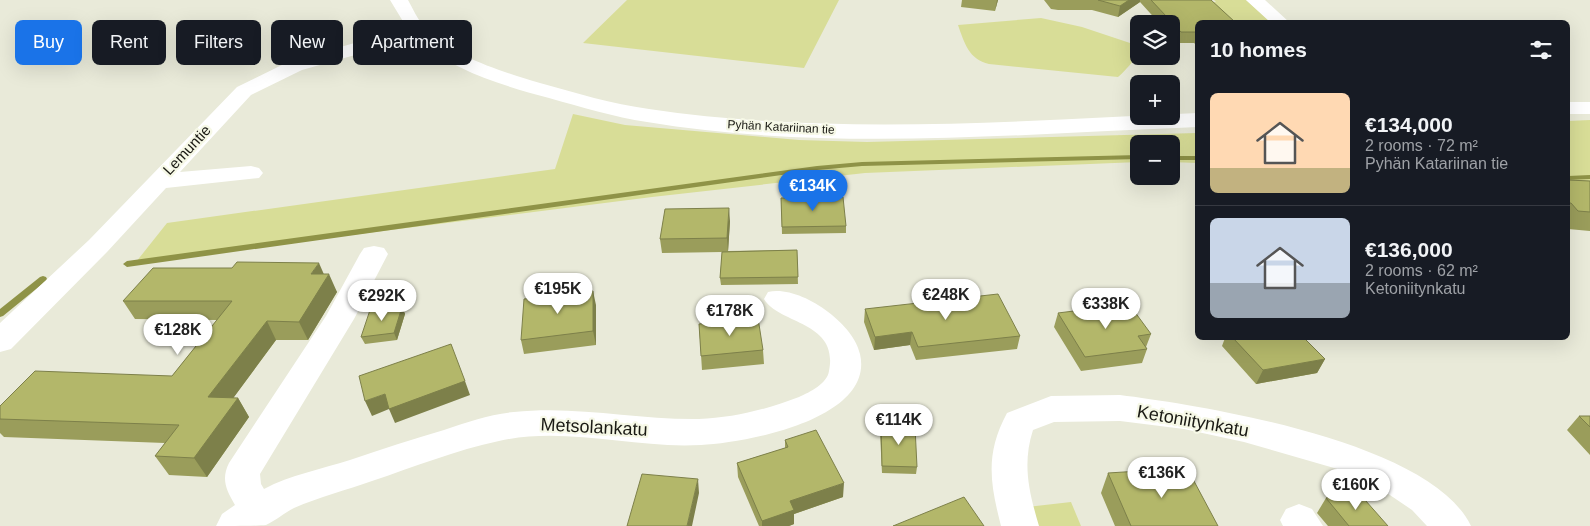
<!DOCTYPE html>
<html lang="en">
<head>
<meta charset="utf-8">
<style>
  :root { --surface:#171b24; --page:#242831; --text:#f1f3f6; --muted:#9ea1a6; --line:#363941; --accent:#1a73e8 }
  body { margin:0; font-family:Helvetica,sans-serif; background:var(--page); color:var(--text); height:100vh; display:flex; flex-direction:column; font-size:19px; white-space:nowrap }
  * { box-sizing:border-box; margin:0 }
  p { font-size:16px; color:var(--muted) }
  .icon { flex:none; width:28px; height:28px; fill:none; stroke:currentColor; stroke-width:2; stroke-linecap:round; stroke-linejoin:round }
  .map { position:relative; flex:1; overflow:hidden }
  .panel { position:absolute; left:1195px; top:20px; width:375px; height:320px; display:flex; flex-direction:column; background:var(--surface); border-radius:8px; box-shadow:0 5px 20px #0002 }
  .panel>* { flex:none }
  .hud { position:absolute; left:15px; top:20px; width:475px; height:45px; display:flex; gap:10px }
  .fabs { position:absolute; left:1130px; top:15px; display:grid; gap:10px }
  .fabs a { display:grid; place-items:center; width:50px; height:50px; border-radius:8px; background:var(--surface); box-shadow:0 5px 20px #0002; font-size:25px }
  .price { position:absolute; translate:-50% -42px; padding:0 11px; border-radius:18px; background:#fff; color:#222; font-size:16px; line-height:32px; filter:drop-shadow(0 1px 2px #0008) }
  .price::after { content:''; position:absolute; left:50%; top:30px; width:15px; height:11px; margin-left:-8px; background:inherit; clip-path:polygon(0 0,100% 0,50% 100%) }
  .price.on { background:var(--accent); color:#fff }
  ul { padding:0; list-style:none }
  li { display:flex; align-items:center; gap:15px; height:125px; padding:0 15px }
  li+li { border-top:1px solid var(--line) }
  li span { display:grid; place-items:center; flex:none; width:140px; height:100px; border-radius:8px; color:#555 }
  li>.icon { margin-inline-start:auto }
  span .icon { width:60px; height:60px; fill:#fffc; stroke-width:1 }
  li b { font-size:21px }
  h2 { display:flex; justify-content:space-between; align-items:center; height:60px; padding:0 15px; font-size:21px }
  .pill { padding:0 18px; border-radius:8px; background:var(--surface); box-shadow:0 5px 20px #0002; font-size:18px; line-height:45px }
  .pill.on { background:var(--accent); color:#fff }
  .map>svg:first-child { display:block }
  .green { fill:#d8dd97 }
  .lines { fill:none; stroke-linecap:round; stroke-linejoin:round }
  .stream { fill:#8f9347; fill-rule:evenodd }
  .minor { fill:#fff; fill-rule:evenodd }
  .wall { fill:#9a9d5b }
  .shaded-wall { fill:#7d804a }
  .building { fill:#b3b76a; stroke:#7d804a }
  .labels { text-anchor:middle; stroke-width:4.5; stroke-linejoin:round; paint-order:stroke }
  .far-street-label { font-size:12px; fill:#1a1a14; stroke:#f6f8e6 }
  .street-label { font-size:15px; fill:#1a1a14; stroke:#f6f8e6 }
  .near-street-label { font-size:18px; fill:#1a1a14; stroke:#f6f8e6 }
</style>
</head>
<body>
<div class="map">
<svg width="1590" height="526" viewBox="0 0 1590 526">
  <rect width="100%" height="100%" fill="#e9ead9"/>
  <path class="green" d="M627 0H839L804 68 583 43Z
    M1214 0H1246L1271 22H1220L1191 3 1216 2Z
    M1041 18 1082 27 1139 46 1140 56C1132 60 1127 70 1118 77L989 64C969 60 964 42 958 25Z
    M573 114 625 125 799 140 867 142 1197 133V163L1171 162V144H1139V162L865 173 652 197 136 262 167 223 555 169Z
    M1590 120V185L1568 183V121Z
    M1071 502 1081 526H1006L1000 510Z"/>
  <g class="lines">
    <path class="stream" d="M1139 155V159L862 166 817 170 127 267 123 264 127 261 817 166 862 162Z
      M1171 156H1198V160H1171Z
      M1590 175V179L1568 180V176Z
      M43 276 46 277 47 279 46 281 3 316 0 317V309L40 277Z"/>
    <path class="minor" d="M390 0H408C413 9 418 20 425 28 455 58 501 71 540 83 576 93 612 104 649 109 829 136 1019 121 1198 113V127C1017 134 826 152 647 122 614 117 581 107 549 98 501 85 453 71 415 38L302 70 251 95 180 172 251 166 259 168 263 173 259 178 166 188 107 252 11 349 0 352V323L89 240 237 87 288 62 407 28Z
      M1246 0H1265L1289 22H1270Z
      M1568 102H1590V114H1568Z
      M374 246 384 248 388 254 354 319 260 474 261 484 264 489C290 475 322 469 350 460 382 449 413 439 444 430 467 422 490 414 514 412 576 405 637 420 699 419 733 418 768 409 799 397 810 392 827 384 829 371 839 321 780 325 764 299L768 292C799 284 854 323 860 354 875 419 746 443 701 445 634 449 566 426 499 441 456 450 414 467 372 481 347 490 319 497 294 508 284 513 275 521 266 525 256 526 228 526 216 526L222 514 235 505C226 490 221 479 229 463L326 316 360 254 364 248Z
      M1120 395C1206 406 1431 442 1471 526H1427L1412 510 1381 489 1341 470 1244 442 1184 429 1120 421 1054 422 1033 430C1022 464 1029 492 1039 526H1001C990 483 985 454 1007 413L1051 396Z
      M1299 504 1312 509 1323 526H1283L1280 520 1286 509Z"/>
  </g>
  <path class="wall" d="M962 0H998L995 11 961 7Z
    M1044 0H1211L1198 22V46L1194 43H1178L1171 36V24H1160L1140 2 1118 17 1092 10H1058L1051 9Z
    M1568 180 1590 181V231L1568 229Z
    M781 198 846 226V233L782 234Z
    M730 221 728 251 797 250 798 284 721 285 720 278 722 252 662 253 660 239Z
    M324 274 337 292 308 340H276L233 398H238L249 417 207 477 169 475 155 456 165 443 4 437 0 433V406L172 376 217 320 135 319 123 301Z
    M596 305V345L524 354 521 340Z
    M402 307 405 314 397 340 365 344 361 337Z
    M865 309 1020 336 1017 349 916 360 910 345 874 350 864 322Z
    M1058 313 1151 334 1146 347 1147 349 1142 363 1081 371 1054 327Z
    M699 324 763 350 764 364 702 370Z
    M1225 338H1304L1325 359 1317 373 1256 384 1222 346Z
    M1579 416H1590V455L1567 430Z
    M881 425 917 467 916 474 882 473 880 433Z
    M785 440 843 497 794 514V524L789 526H759L738 477 737 463 785 448Z
    M1108 473 1218 526H1115L1101 493Z
    M1326 498 1388 526H1328L1317 513Z"/>
  <path class="shaded-wall" d="M997 0H998L995 11Z
    M1129 0H1140V2L1118 17 1120 6Z
    M729 208 730 221 728 252 727 238Z
    M319 263 326 279 329 274 337 292 308 340 299 322 311 274Z
    M593 291 596 305V345L593 331Z
    M402 307 405 314 397 340 394 333Z
    M267 321 276 340 220 416 208 397Z
    M912 332 910 345 874 350 875 337Z
    M1325 359 1317 373 1256 384 1263 370Z
    M465 381 470 395 395 423 389 409 372 416 365 401 385 394Z
    M238 398 249 417 207 477 194 458Z
    M698 479 699 493 692 526H687Z
    M844 483 843 497 794 514V524L789 526H762V521L790 501Z"/>
  <path class="building" d="M1098 0H1129L1120 6Z
    M1151 0H1211L1235 22H1198V32H1181Z
    M1568 180 1590 181V212L1578 211 1571 203H1568Z
    M843 197 846 226 782 227 781 198Z
    M729 208 727 238 660 239 665 209Z
    M797 250 798 277 720 278 722 252Z
    M237 262 319 263 311 274H329L299 322 267 321 208 397 238 398 194 458 155 456 179 425 0 419V406L35 371 172 376 232 301H123L153 268H232Z
    M593 291V331L521 340 524 299Z
    M998 294 1020 336 918 347 912 332 875 337 865 309Z
    M1129 304 1151 334 1138 336 1147 349 1085 357 1058 313Z
    M402 307 394 333 361 337 370 310Z
    M758 318 763 350 701 356 699 324Z
    M1233 338H1304L1325 359 1263 370Z
    M451 344 465 381 389 409 385 394 365 401 359 376Z
    M1579 416H1590V427Z
    M881 425 915 427 917 467 882 466Z
    M816 430 844 483 790 501 794 510 762 521 737 463 788 447 785 440Z
    M1187 468 1218 526H1131L1108 473Z
    M642 474 698 479 687 526H627Z
    M1358 492 1388 526H1349L1326 498Z
    M964 497 984 526H893Z"/>
  <g class="labels">
    <g class="far-street-label">
      <text transform="translate(781 127) rotate(3)" y="4">Pyhän Katariinan tie</text>
    </g>
    <g class="street-label">
      <text transform="translate(187 150) rotate(-47)" y="5">Lemuntie</text>
    </g>
    <g class="near-street-label">
      <text transform="translate(1193 421) rotate(10)" y="6">Ketoniitynkatu</text>
      <text transform="translate(594 427) rotate(3)" y="6">Metsolankatu</text>
    </g>
  </g>
</svg>
<div class="fabs">
<a><svg class="icon" aria-label="layers" viewBox="0 0 24 24"><path d="M12 4l9 5-9 5-9-5zM3 14l9 5 9-5"/></svg></a>
<a>+</a>
<a>−</a>
</div>
<b class="price on" style="left:813px;top:212px">€134K</b>
<b class="price" style="left:558px;top:315px">€195K</b>
<b class="price" style="left:946px;top:321px">€248K</b>
<b class="price" style="left:382px;top:322px">€292K</b>
<b class="price" style="left:1106px;top:330px">€338K</b>
<b class="price" style="left:730px;top:337px">€178K</b>
<b class="price" style="left:178px;top:356px">€128K</b>
<b class="price" style="left:899px;top:446px">€114K</b>
<b class="price" style="left:1162px;top:499px">€136K</b>
<b class="price" style="left:1356px;top:511px">€160K</b>
<div class="hud">
<a class="pill on">Buy</a>
<a class="pill">Rent</a>
<a class="pill">Filters</a>
<a class="pill">New</a>
<a class="pill">Apartment</a>
</div>
<section class="panel">
<h2>10 homes<svg class="icon" aria-label="filters" viewBox="0 0 24 24"><path d="M4 7h16M4 17h16"/><circle cx="9" cy="7" r="2"/><circle cx="15" cy="17" r="2"/></svg></h2>
<ul>
<li><span style="background:linear-gradient(#ffd9b3 75%,#c2b280 0)"><svg class="icon" aria-label="home" viewBox="0 0 24 24"><path d="M3 11l9-7 9 7M6 9v11h12V9"/></svg></span><div><b>€134,000</b><p>2 rooms · 72 m²</p><p>Pyhän Katariinan tie</p></div></li>
<li><span style="background:linear-gradient(#c9d6e8 65%,#9aa5b1 0)"><svg class="icon" aria-label="home" viewBox="0 0 24 24"><path d="M3 11l9-7 9 7M6 9v11h12V9"/></svg></span><div><b>€136,000</b><p>2 rooms · 62 m²</p><p>Ketoniitynkatu</p></div></li>
</ul>
</section>
</div>
</body>
</html>
